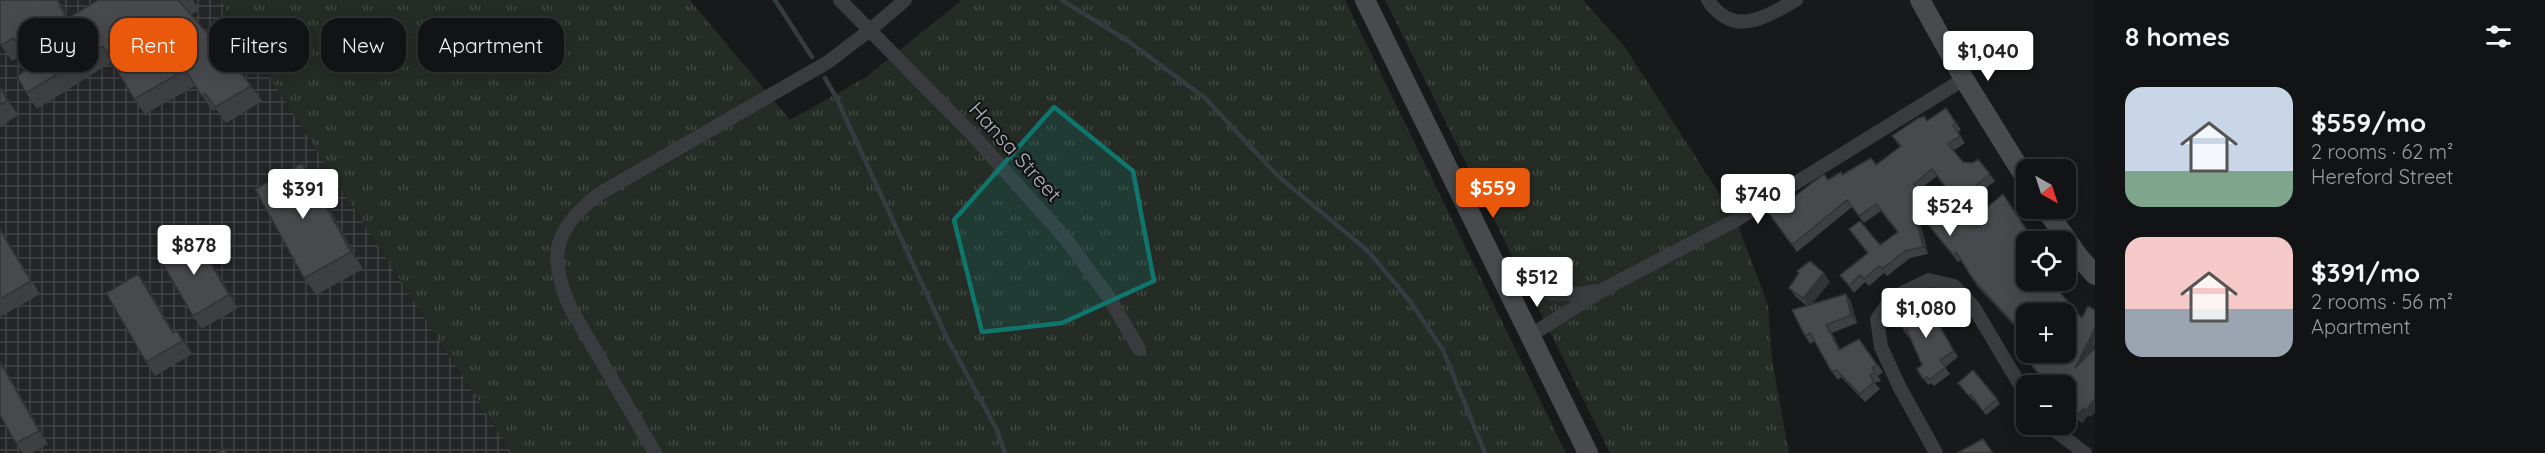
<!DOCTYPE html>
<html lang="en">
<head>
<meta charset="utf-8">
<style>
  :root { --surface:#121314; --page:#1f2022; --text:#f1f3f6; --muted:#9c9ea0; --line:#313234; --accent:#ea580c }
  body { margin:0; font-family:Quicksand,sans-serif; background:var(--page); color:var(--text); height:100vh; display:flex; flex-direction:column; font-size:22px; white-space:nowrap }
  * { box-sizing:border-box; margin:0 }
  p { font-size:20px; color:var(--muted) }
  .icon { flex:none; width:33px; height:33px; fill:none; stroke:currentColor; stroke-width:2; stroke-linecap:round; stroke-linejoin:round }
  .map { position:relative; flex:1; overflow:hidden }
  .panel { display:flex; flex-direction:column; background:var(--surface); width:450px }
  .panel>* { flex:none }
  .guide { position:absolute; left:18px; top:18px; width:570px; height:54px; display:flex; gap:12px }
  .needle { width:39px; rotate:141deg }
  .controls { position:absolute; left:2016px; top:159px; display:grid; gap:12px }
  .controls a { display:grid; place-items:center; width:60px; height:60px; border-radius:12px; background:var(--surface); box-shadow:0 3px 15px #0003,0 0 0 2px var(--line); font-size:30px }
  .price { position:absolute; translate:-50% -51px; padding:0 14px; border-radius:6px; background:#fff; color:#222; font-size:20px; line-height:39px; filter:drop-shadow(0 2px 3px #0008) }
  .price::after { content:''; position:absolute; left:50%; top:36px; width:18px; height:14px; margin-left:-9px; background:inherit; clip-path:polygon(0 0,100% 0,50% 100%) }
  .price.active { background:var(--accent); color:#fff }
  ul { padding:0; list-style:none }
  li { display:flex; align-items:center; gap:18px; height:150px; padding:0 30px }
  li span { display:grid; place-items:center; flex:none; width:168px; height:120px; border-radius:18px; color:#555 }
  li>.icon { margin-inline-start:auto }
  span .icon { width:72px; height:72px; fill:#fffc; stroke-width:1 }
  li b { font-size:26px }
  h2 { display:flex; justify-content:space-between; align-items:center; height:72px; padding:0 30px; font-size:26px }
  .tag { padding:0 21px; border-radius:18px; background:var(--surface); box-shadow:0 3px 15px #0003,0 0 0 2px var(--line); font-size:21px; line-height:54px }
  .tag.active { background:var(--accent); color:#fff }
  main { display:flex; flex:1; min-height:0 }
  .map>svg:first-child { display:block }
  .industrial { fill:url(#industrial-grid) }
  .grass { fill:url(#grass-tufts) }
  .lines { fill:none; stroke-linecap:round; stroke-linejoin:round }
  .stream { stroke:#343c41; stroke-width:4.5 }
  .street { stroke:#3a3b3f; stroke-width:14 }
  .secondary { stroke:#484a4e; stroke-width:20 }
  .wall { fill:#3e3f41; fill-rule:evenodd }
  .shaded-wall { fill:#323335 }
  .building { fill:#48494c; stroke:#323335; stroke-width:1.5; fill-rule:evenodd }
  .marked { fill:#0f766e; fill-opacity:0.2; stroke:#0f766e; stroke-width:4.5; stroke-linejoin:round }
  .labels { text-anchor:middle; stroke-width:4.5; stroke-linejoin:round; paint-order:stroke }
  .street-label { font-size:21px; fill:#acb1b8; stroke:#131315 }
</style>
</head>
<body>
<main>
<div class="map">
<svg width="2095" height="453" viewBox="0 0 2095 453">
  <defs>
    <pattern id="industrial-grid" width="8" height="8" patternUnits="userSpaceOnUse" patternTransform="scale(1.5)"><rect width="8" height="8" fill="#242527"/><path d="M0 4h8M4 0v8" fill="none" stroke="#414244"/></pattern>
    <pattern id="grass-tufts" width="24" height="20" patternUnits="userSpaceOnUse" patternTransform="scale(1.5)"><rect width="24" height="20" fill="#252c25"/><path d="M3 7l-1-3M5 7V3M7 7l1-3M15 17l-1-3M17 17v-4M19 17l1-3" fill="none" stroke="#424843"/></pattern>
  </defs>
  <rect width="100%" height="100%" fill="#18191a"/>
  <path class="industrial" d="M0 0H220L512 453H0Z"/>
  <path class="grass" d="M220 0H690L790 120 866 77 962 0H1345L1566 453H512Z
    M1385 0H1583L1625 47 1736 220 1768 305 1772 360 1789 453H1610Z"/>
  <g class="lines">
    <path class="stream" d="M775 0 812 57
      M1062 0 1128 41 1205 98 1278 176 1368 251 1409 300 1443 350 1485 453
      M825 78 836 97 947 338 997 430 1005 453"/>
    <path class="street" d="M840 0 971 133 1066 239 1110 299 1139 349
      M1708 0C1733 38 1764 18 1796 0
      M1497 261C1529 292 1551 300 1595 291
      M1531 335 1606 288 1736 220 1964 79
      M2046 424 2085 453
      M655 453 571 309C547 257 553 229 599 194L828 62 870 30 905 0
      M1936 453 1900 388 1881 347 1877 319 1892 298 1929 280 1954 286 1973 306 2026 395"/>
    <path class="secondary" d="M1365 0 1588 453
      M1920 0 1964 79 2026 179
      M2045 208 2078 256 2095 275"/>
  </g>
  <path class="wall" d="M59 0 69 18 98 0H193L199 10 191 15 233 62 262 101 226 123 216 109 213 111 195 86 145 114 134 99 112 62 37 109 26 93 30 68 23 55 12 61 0 44Z
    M0 86 18 115 0 127Z
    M1946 108 1961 130 1958 132 1965 143 1953 151 1963 162 1973 163 1978 159 1995 181 1968 203 1977 216 2003 194 2035 242H2026V280L2048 285 2082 318 2095 310V344L2091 352 2095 348V412L2090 417 2088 415 2082 423 2066 409V386L2041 383 2038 374 2066 314H2026V324L2019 331 1977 286 1961 260 1958 262 1918 213 1928 254 1910 258 1887 276 1884 273 1869 286 1865 282 1854 293 1840 275 1898 232 1881 211 1864 223 1852 207 1797 252 1768 212 1791 199 1828 180 1876 165 1900 147 1892 136 1927 121ZM1937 176 1950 194 1933 208 1919 190Z
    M302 163 314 180 363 269 316 295 304 278Z
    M0 228 40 294 0 317Z
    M195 236 204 249 238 308 202 329 193 316Z
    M1797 271 1830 282 1812 304 1846 294 1851 302 1857 323 1832 333 1840 349 1859 339 1883 372 1878 376 1881 381 1875 383 1880 389 1865 402 1841 377 1838 380 1832 372 1815 341 1810 344 1805 336 1807 306 1796 297 1789 288 1799 274Z
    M148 287 174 333 187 344 192 354 155 376 146 362Z
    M1932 313 1958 357 1945 367 1950 374 1934 386 1931 383 1928 385 1917 369 1922 365 1910 337 1909 338 1905 332Z
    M9 375 48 444 32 453H23L16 443Z
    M1958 383 1997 399 2000 404 1986 415 1974 400 1973 401Z"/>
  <path class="shaded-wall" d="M57 0H59L78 34 67 19Z
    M0 86 18 115 7 100 0 88Z
    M302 163 314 180 363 269 351 252Z
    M1913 206 1918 213 1928 254 1923 247Z
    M0 228 40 294 0 230Z
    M195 236 204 249 238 308 229 295Z
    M1824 273 1830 282 1809 307 1803 298Z
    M138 274 148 287 180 343 173 333Z
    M1846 294 1851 302 1857 323 1851 315Z
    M1826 325 1832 333 1844 358 1839 350Z
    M2095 328V344L2080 375 2075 368Z
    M177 331 187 344 192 354 183 341Z
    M0 362 9 375 48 444 39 431Z
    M2095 399V412L2090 417 2086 410Z
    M2083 408 2088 415 2082 423 2077 416Z"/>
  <path class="building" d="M0 0H57L67 19 98 0H178L233 62 251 86 215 107 205 93 202 96 185 70 134 99 103 46 26 93 17 76 30 68 14 38 1 45 0 44Z
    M0 88 7 100 0 105Z
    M1946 108 1956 123 1953 125 1960 136 1948 144 1963 162 1973 163 1978 159 1990 174 1963 196 1977 216 2003 194 2032 238 2026 242V251L2025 252 2026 255V280H2045L2048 285 2051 282 2082 318 2088 306 2095 310V328L2075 368 2095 348V399L2086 410 2083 408 2077 416 2066 406V386H2038L2041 383 2036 375 2038 373 2021 352 2026 346V352H2066V314H2027L2026 312 2014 324 1973 279 1956 252 1953 255 1913 206 1923 247 1905 251 1882 269 1879 266 1864 279 1860 275 1849 286 1840 275 1868 253 1849 229 1860 221 1880 245 1898 232 1876 204 1859 216 1847 200 1792 245 1768 212 1790 197 1791 199 1824 174 1828 180 1841 172 1842 175 1871 158 1876 165 1901 146 1892 136 1917 119 1924 116 1927 121ZM1932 169 1951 194 1933 208 1914 184Z
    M302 163 351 252 304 278 255 189Z
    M0 230 31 281 0 299Z
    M195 236 229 295 193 316 159 257Z
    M1810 261 1824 273 1803 298 1789 288 1799 273 1797 271Z
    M138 274 173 333 177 331 183 341 146 362 106 293Z
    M1846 294 1851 315 1826 325 1839 350 1859 339 1877 365 1872 368 1875 373 1870 375 1874 382 1860 394 1836 370 1832 372 1810 333 1805 336 1792 310Z
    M1921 300 1932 313 1954 351 1940 360 1946 367 1929 380 1927 377 1923 379 1917 369 1922 365 1907 330 1905 332 1897 316Z
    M0 362 39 431 16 443 0 415Z
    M1973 370 1997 399 1983 411 1971 395 1969 396 1958 383Z
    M1983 439 1993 453H1957Z
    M224 448 227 453H216Z"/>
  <path class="marked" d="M1054 107 1133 171 1154 281 1062 323 982 332 954 220Z"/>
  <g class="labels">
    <g class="street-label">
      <text transform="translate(1015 152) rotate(48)" y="7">Hansa Street</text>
    </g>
  </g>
</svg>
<div class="controls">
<a><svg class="needle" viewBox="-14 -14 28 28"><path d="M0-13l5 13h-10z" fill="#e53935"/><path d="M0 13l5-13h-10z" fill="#9c9ea0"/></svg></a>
<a><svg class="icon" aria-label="locate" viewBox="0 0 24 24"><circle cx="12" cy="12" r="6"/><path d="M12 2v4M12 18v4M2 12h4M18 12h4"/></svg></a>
<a>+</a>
<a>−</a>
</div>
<b class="price" style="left:1988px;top:82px">$1,040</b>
<b class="price active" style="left:1493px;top:219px">$559</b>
<b class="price" style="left:303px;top:220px">$391</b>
<b class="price" style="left:1758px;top:225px">$740</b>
<b class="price" style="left:1950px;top:237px">$524</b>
<b class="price" style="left:194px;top:276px">$878</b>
<b class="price" style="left:1537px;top:308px">$512</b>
<b class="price" style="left:1926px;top:339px">$1,080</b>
<div class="guide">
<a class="tag">Buy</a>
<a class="tag active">Rent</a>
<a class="tag">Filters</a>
<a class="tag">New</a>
<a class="tag">Apartment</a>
</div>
</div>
<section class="panel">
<h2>8 homes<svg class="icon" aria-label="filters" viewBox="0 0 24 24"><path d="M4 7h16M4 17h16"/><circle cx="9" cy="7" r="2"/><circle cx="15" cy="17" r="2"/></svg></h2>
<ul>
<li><span style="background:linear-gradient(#c9d6e8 70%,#7fa58c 0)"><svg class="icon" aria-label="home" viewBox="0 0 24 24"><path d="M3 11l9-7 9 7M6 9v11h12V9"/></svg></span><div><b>$559/mo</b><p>2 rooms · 62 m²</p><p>Hereford Street</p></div></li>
<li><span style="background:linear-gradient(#f6c9c9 60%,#9aa5b1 0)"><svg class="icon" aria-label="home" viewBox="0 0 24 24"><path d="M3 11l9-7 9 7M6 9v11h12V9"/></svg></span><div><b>$391/mo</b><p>2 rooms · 56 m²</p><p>Apartment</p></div></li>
</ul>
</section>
</main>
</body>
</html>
